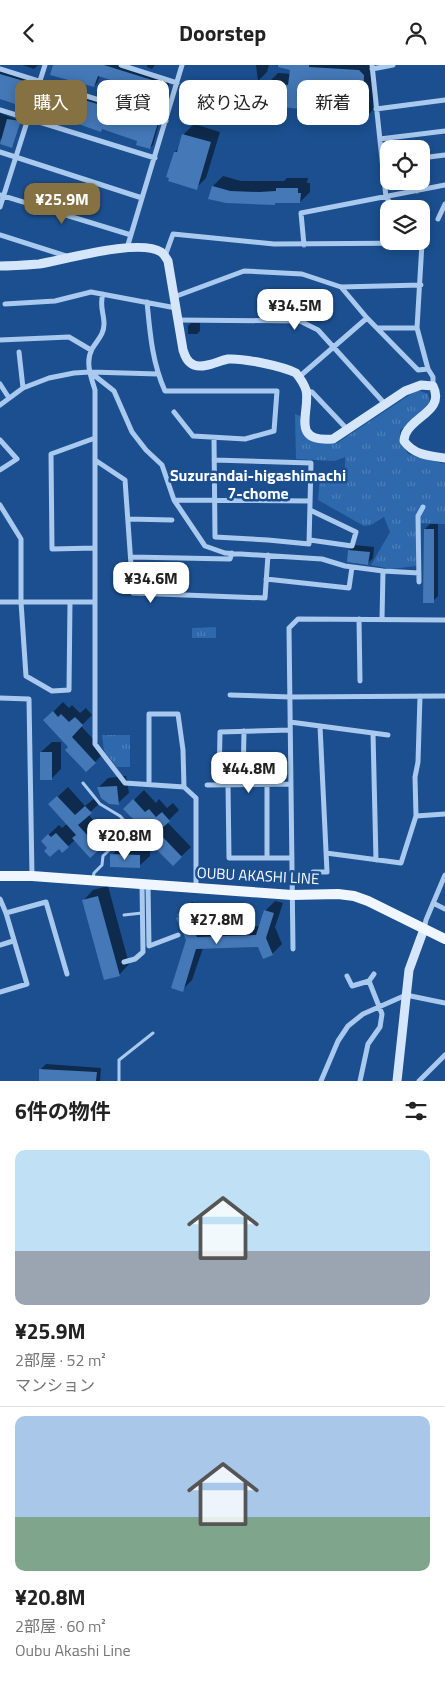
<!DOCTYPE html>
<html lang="ja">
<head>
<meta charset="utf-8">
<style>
  :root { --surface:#fff; --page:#f6f6f6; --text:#222; --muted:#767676; --line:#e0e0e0; --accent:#857141 }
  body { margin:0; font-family:"Titillium Web","Noto Sans JP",sans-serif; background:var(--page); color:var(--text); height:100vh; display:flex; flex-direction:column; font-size:19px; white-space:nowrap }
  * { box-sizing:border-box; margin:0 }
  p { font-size:16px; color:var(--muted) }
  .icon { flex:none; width:28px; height:28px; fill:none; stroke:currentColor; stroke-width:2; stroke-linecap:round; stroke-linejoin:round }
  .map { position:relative; height:1016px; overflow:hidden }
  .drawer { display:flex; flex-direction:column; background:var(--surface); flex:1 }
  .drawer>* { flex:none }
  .banner { position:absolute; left:15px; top:15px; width:415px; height:45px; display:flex; gap:10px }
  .buttons { position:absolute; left:380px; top:75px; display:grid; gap:10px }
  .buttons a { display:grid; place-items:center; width:50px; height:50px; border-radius:10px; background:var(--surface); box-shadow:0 2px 12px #0003; font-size:25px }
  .price { position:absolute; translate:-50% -42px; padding:0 11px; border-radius:10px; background:#fff; color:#222; font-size:16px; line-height:32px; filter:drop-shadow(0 1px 2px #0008) }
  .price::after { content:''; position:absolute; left:50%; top:30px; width:15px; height:11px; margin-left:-8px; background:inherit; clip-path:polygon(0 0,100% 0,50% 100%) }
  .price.active { background:var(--accent); color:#fff }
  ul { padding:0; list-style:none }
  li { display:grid; align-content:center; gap:10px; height:265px; padding:0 15px }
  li+li { border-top:1px solid var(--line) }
  li span { display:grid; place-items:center; height:155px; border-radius:10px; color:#555 }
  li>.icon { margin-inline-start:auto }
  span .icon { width:90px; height:90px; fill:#fffc; stroke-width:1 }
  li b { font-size:21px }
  h2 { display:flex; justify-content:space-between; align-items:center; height:60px; padding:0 15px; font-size:21px }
  .tag { padding:0 18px; border-radius:10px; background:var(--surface); box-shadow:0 2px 12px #0003; font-size:18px; line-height:45px }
  .tag.active { background:var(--accent); color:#fff }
  header { display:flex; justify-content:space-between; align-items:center; height:65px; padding:0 15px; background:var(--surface); font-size:22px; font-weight:700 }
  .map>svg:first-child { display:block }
  .grass { fill:url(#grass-tufts) }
  .shadow { fill:#0007 }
  .building { fill:#4478b7 }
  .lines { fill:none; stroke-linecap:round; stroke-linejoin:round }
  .lane { stroke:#a9c9ee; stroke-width:3 }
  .street { stroke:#a9c9ee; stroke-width:5 }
  .secondary { stroke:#d6e6fa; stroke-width:9 }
  .primary { stroke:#f0f6ff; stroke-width:10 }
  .labels { text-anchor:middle; stroke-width:5; stroke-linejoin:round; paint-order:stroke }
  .street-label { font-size:15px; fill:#fff; stroke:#1b4f8f }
  .neighbourhood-label { font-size:16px; font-weight:bold; fill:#fff; stroke:#1b4f8f }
</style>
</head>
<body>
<header><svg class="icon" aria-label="back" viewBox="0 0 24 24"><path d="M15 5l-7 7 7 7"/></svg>Doorstep<svg class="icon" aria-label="person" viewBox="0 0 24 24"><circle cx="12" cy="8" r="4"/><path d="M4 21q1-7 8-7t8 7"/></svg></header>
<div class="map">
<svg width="445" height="1016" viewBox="0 0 445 1016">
  <defs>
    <pattern id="grass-tufts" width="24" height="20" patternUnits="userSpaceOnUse" patternTransform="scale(1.25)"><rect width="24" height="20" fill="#2e69ad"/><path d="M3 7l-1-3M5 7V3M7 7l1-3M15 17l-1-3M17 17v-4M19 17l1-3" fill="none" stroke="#4d80b9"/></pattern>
  </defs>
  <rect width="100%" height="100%" fill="#1b4f8f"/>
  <path class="grass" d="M417 325 428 329 431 344 400 365V375L408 389 445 399V459L416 458V501L391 504 371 500 390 467 384 452 371 460 364 461 318 435 320 411 345 416V392L335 396 296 394 295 349 300 351C304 374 312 382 337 378Z
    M216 562V573H192V563Z
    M102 670H130V702H117L104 686Z"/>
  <path class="shadow" d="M23 0H38L34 4Z
    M54 0H119L170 17 164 35 161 39 144 33 141 36 118 16 100 10 97 18 94 21Z
    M147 0H155L152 4 147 2Z
    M256 0H269L267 7 258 16Z
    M275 0H373V45L363 55 310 44 268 18 278 8 291 9V4Z
    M0 4 37 16 23 41 0 33Z
    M47 20 160 55 153 80 150 83 139 75 103 63 49 49 47 51 44 23Z
    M0 48 15 54 17 52 22 54 13 80 11 82 0 74Z
    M194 59 220 67 206 113 196 123 175 87 179 83 184 69Z
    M223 111 241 116H284L287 113H308L307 118H310V127L300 137H276L274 139 213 121Z
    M191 258H200V266L197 269H188V261Z
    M430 459H438V531L433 536 425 464Z
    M354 480 374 482 373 493 368 498 349 485Z
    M63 637 69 643 72 640 80 648 86 643 92 650 81 661 105 687 86 706 70 682 45 655Z
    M52 677H61V704L51 714 41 687Z
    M126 711 129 728 118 738 98 723 108 713Z
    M68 722 85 741 96 732 101 737 88 749 109 773 99 783 75 775 62 787 59 783H49L42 776 59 760 62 763 68 758 50 739Z
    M144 725 156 738 159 734 167 743 173 738 179 745 167 757 191 782 173 799 157 776 125 744Z
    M122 780H150V791L139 801 112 790Z
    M108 821 129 899 119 910 83 836 93 825Z
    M275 836 283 838 275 862 282 879 272 889 259 881 203 883 192 915 182 925 188 875 178 849 188 839 193 837 194 840 196 839 207 863 260 861 265 846Z
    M46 999 101 1003 100 1016H40L41 1004Z"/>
  <path class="building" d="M53 0H104L168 20 162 40 142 34 141 37 114 27 117 17 98 11 94 22 50 10Z
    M278 0H309V2L359 5 364 10 363 56 308 50 309 45 264 40 267 17 288 20 290 5 278 2Z
    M0 9 34 19 32 27 30 26 28 30 24 42 0 34Z
    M43 22 158 58 150 84 136 80 137 76 102 64 101 67 64 54V55L48 50 47 53 38 49 44 31 40 30Z
    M7 54 21 56 12 83 0 79Z
    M182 69 211 77 197 125 168 116 169 113 166 112 174 87H177Z
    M212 121 230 126 259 127 276 126V123H298V128H301L300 138H275V140L226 138 208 134Z
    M424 464H434V538H423Z
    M348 485 370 487 368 500 347 497Z
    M53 646 58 652 61 649 69 657 75 652 83 660 72 672 96 698 86 707 65 685 68 682 43 655Z
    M40 687H52V715H40Z
    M117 721 119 740 109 739 101 733 97 722Z
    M57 731 75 750 85 741 92 748 78 760 100 784 90 793 72 773 76 770 48 739Z
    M133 734 145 747 149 744 156 752 162 747 170 756 158 767 182 792 173 801 152 780 155 776 123 744Z
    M56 768 69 782 62 788 59 784 50 792 44 786 47 783 41 776 48 769 51 772Z
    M110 789 140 790V803L110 802Z
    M98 831 120 911 104 915 82 835Z
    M264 845 274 848 266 873 273 890 263 894 258 882 196 884 183 927 171 923 186 875 176 853 178 852 177 849 182 847 183 849 186 848 197 872 256 870Z
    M39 1004 97 1007 96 1016H39Z"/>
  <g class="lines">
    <path class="lane" d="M83 718 100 739 120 751 143 776
      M93 813 94 808 102 800 103 791 132 763
      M124 850 142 848
      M119 1016V995L153 968"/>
    <path class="street" d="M121 0 177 18
      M372 0 386 132 395 144
      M0 4 166 56
      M372 4 393 0
      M376 44 445 35
      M0 45 155 93
      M380 74 445 66
      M0 87 142 133
      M429 92 445 90
      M417 126V116
      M0 130 131 170
      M0 142 45 0
      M438 154 445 139
      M0 170 66 191
      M421 177 422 178 417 263 428 304 433 312V321
      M304 180 301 148 445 120
      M127 183 182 0
      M165 191 173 169 274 179 422 178
      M341 222 367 253 418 305 428 304
      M103 229C99 240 104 248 104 259 104 270 97 275 92 284 85 297 91 312 95 325V679L125 718 184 722 196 733V823
      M174 232 244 206 302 209 341 222 421 220
      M147 237C150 268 152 297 165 326H277L274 366 245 374 193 371 174 347
      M5 239 55 236 91 227 176 243
      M178 255 300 256 318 265 385 339
      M377 263H417
      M0 275 69 272 91 285
      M19 287 23 323
      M90 307 158 309
      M299 312 367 253
      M0 319 9 333
      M306 326 312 327 347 364
      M0 340 23 323 49 313 74 308 90 307 114 326 132 367 146 385 162 400 174 435 205 481 225 488 322 494 345 501 383 506 419 508
      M95 373 51 389 52 484 95 483
      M214 373 215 472 268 475 309 479 311 398 214 395
      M0 375 17 394 0 405
      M95 395 125 415 133 528 265 533 268 490
      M174 435 310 436
      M0 440 21 474V537L26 611 52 626 69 625 70 537
      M128 454 172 455
      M310 475 352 481 356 467 310 445
      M131 492 230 494 232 488
      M266 514 349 523 352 502
      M419 517 418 451 423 442
      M0 537H95
      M359 554 360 616
      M382 554 383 506
      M230 630 290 632 445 631
      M0 633 29 634 32 811
      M290 657 388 670
      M373 668 376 795
      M149 719V649H178L183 685 184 722
      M228 719 229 793H292
      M243 719 244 666
      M267 719V793
      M207 720 291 719
      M219 720 220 667 290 665
      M416 751 445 749
      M326 788 401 798 416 751 415 712 418 697 420 631
      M313 807H327L320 661
      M148 820 149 881 178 870
      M0 834 6 848 27 919 0 927
      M433 838 445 844
      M6 848 46 837 67 909
      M424 864 426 855 445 810
      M0 880 13 876
      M293 884 289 563 298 554 445 555
      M124 897 135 894 143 887 142 819
      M347 911 352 921 369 916 374 909
      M321 1016 338 976 348 961 363 949 406 930 445 938
      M360 1016 368 979 380 962 382 949 369 916
      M419 1016 445 990"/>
    <path class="secondary" d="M0 201C13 201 26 200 39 199 64 195 139 173 161 187 164 189 166 193 168 196L183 285C185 291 187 297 194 300 204 304 218 296 228 294 243 293 282 301 296 308 300 313 304 319 306 325 311 346 289 378 333 374L405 326 421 320 433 321C445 345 414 351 406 368 405 369 404 375 404 376 414 390 429 391 445 393
      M397 1016 409 905 424 864"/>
    <path class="primary" d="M0 811H32L292 830 338 829 354 831 368 836 445 874"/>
  </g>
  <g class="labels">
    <g class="street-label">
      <text transform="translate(258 811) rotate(3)" y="5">OUBU AKASHI LINE</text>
    </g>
    <g class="neighbourhood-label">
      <text x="258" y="416">Suzurandai-higashimachi<tspan x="258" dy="18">7-chome</tspan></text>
    </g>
  </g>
</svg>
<div class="buttons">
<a><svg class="icon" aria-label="locate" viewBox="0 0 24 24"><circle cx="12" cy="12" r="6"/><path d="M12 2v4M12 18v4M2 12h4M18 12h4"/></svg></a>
<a><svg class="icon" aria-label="layers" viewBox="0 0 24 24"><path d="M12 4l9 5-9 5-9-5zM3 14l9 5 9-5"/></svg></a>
</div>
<b class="price active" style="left:62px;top:160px">¥25.9M</b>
<b class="price" style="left:295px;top:266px">¥34.5M</b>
<b class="price" style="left:151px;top:539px">¥34.6M</b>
<b class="price" style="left:249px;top:729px">¥44.8M</b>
<b class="price" style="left:125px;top:796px">¥20.8M</b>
<b class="price" style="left:217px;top:880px">¥27.8M</b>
<div class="banner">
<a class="tag active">購入</a>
<a class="tag">賃貸</a>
<a class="tag">絞り込み</a>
<a class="tag">新着</a>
</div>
</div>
<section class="drawer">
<h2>6件の物件<svg class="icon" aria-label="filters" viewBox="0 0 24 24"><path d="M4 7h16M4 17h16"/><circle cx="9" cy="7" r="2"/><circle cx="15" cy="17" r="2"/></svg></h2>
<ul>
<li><span style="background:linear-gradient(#bfe0f5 65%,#9aa5b1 0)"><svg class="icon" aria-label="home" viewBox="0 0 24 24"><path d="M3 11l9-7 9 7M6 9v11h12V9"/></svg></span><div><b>¥25.9M</b><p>2部屋 · 52 m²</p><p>マンション</p></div></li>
<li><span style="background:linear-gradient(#a9c7e8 65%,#7fa58c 0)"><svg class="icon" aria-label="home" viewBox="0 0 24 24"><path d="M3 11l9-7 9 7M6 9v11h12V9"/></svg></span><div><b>¥20.8M</b><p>2部屋 · 60 m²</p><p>Oubu Akashi Line</p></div></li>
</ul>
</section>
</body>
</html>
